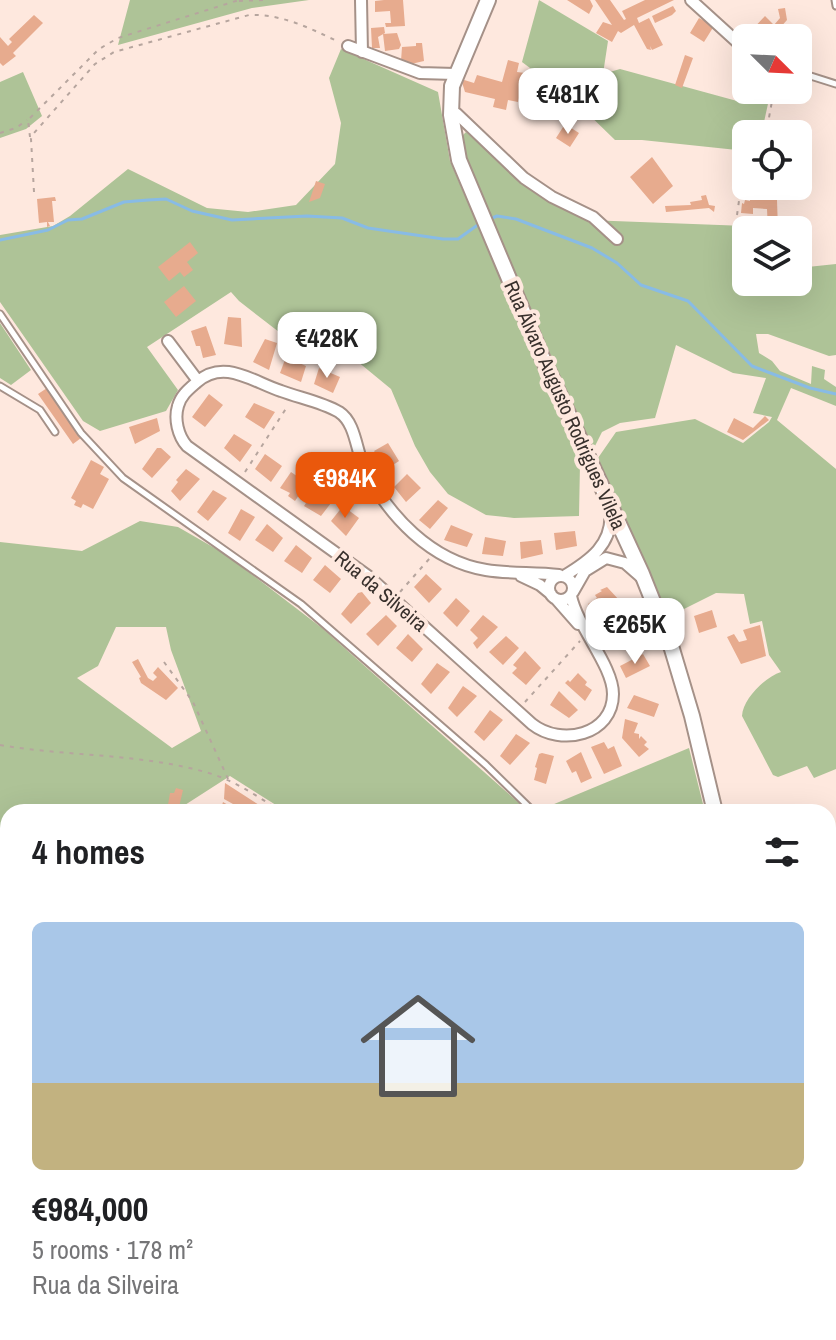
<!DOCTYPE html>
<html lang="en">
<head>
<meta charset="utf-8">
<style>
  :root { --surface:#fff; --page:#f6f6f6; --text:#202124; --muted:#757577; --accent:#ea580c }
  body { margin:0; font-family:"Archivo Narrow",sans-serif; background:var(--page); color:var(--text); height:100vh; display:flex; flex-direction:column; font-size:30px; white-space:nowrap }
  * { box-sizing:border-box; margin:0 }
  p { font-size:26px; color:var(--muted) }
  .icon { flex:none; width:44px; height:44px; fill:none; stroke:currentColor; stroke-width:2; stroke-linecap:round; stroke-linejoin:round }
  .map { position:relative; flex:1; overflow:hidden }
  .panel { position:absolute; left:0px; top:804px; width:836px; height:536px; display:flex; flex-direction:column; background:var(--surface); border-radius:24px 24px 0 0; box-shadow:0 8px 32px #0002 }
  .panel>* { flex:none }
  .needle { width:52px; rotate:114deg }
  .buttons { position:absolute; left:732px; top:24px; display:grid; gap:16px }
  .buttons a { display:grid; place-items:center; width:80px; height:80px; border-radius:12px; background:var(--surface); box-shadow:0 8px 32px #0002; font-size:40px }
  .price { position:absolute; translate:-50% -68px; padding:0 18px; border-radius:16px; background:#fff; color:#222; font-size:26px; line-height:52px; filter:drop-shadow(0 2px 4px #0008) }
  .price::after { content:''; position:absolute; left:50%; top:48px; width:24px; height:18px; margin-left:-12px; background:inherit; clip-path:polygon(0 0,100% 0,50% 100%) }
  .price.selected { background:var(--accent); color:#fff }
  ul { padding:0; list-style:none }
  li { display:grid; align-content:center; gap:16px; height:424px; padding:0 32px }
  li span { display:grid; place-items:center; height:248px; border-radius:12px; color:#555 }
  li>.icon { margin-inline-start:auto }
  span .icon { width:144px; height:144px; fill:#fffc; stroke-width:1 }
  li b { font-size:34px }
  h2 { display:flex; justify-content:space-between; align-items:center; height:96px; padding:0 32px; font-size:34px }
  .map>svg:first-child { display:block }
  .green { fill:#aec397; fill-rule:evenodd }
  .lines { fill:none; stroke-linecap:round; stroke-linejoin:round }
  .stream { stroke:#88bbe5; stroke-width:3 }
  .building { fill:#e7ab8e }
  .service-casing { stroke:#a59188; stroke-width:9 }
  .minor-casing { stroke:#a59188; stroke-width:14 }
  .secondary-casing { stroke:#a59188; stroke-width:18 }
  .path { stroke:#b6a59e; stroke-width:2; stroke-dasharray:4 6; stroke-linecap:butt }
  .service { stroke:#fff; stroke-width:5 }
  .minor { stroke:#fff; stroke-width:10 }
  .secondary { stroke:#fff; stroke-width:14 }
  .labels { text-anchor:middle; stroke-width:8; stroke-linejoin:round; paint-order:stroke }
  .street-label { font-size:20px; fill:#38302c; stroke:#fee8de }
</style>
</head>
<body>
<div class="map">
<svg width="836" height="1340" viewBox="0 0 836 1340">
  <rect width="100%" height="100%" fill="#fee8de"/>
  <path class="green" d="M130 0H309L252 8 118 45Z
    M539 0 608 41 603 74 620 69 737 101 746 75V90H771L764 122 756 134H746V142L737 150 642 140H615L578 104 522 62Z
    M341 49 438 92 450 161 580 464 579 516 514 518 486 515 448 494 430 472 415 446 391 389 357 361 279 332 239 301 231 292 147 347 178 390 166 411 100 431 83 421 0 302V235L53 226 70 216 128 169 207 208 248 212 296 205 335 164 341 123 329 78Z
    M23 72 42 116 26 129 0 138V82Z
    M466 132 533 191 587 220 746 226V282H798V268L836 264V355L829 356 768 334H756L759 353 772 361 780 371 811 384 812 366 825 370 824 379 836 387V406L791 388 777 420 836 469V769L814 778 807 766 778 777 773 775 742 716C743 699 765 677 781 672L769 655 762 621 750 624 744 594 716 593 668 617 598 466V458L616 432 695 419 743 443 769 422 772 417 753 413 766 378 733 373 676 345 655 418 620 423 602 432 593 450 485 208 461 145 462 136Z
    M0 323 31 370 11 385 0 378Z
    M140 521 178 527 225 554 322 628 529 812H287L230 776 174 812H8V940L0 942V542L82 551ZM116 627H166L171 650 201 731 172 748 77 678 98 666Z
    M689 748 705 812H550L547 807Z
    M828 1172 836 1173V1340H832L828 1327Z
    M0 1273H8V1332H186V1340H0Z
    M603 1332H786L782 1340H590Z"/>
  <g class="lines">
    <path class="stream" d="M490 219 497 216 516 219 592 248 617 263 641 285 688 301 752 366 810 388 836 394
      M0 240 48 230 68 220 82 219 124 202 148 200 166 199 192 211 232 220 307 216 342 218 368 228 443 239H458L479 224"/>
  </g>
  <path class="building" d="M384 0H403L405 26 386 27 385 23H391L390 11 375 12V1Z
    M567 0H590L593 6 589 14Z
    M595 0H610L624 20 626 19 622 11 645 0H674L637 18 639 23 649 18 663 45 652 50 650 46 651 50 647 49 634 25 621 33 618 31 612 42 596 33 603 22 612 25Z
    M673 6 676 11 672 15 655 23 652 16Z
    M785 8 787 20 771 38H757L750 32 765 16 774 25 780 18 778 9Z
    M34 15 43 23 13 53 16 56 3 66 0 63V37L8 46 12 42 9 39Z
    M699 18 714 26 704 42 690 33Z
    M384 27 385 33 378 37 380 48H372L371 28Z
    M397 33 401 45 399 49 385 51 383 34Z
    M416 43H422L424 61 411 64 401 61 402 47 416 46Z
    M685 55 693 58 682 88 675 85Z
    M508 60 519 63 517 72 525 73 518 102 508 100 506 110 493 107 495 99 465 92 461 79 474 83 477 75 502 82Z
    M565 124 579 133 570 147 556 138Z
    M652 157 673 186 653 204 630 177Z
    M316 181 325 184 320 198 309 202Z
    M706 195 709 205 715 206 714 212 709 208 666 212 665 206 691 205 690 202 702 200 701 196Z
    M55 197 56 201H52L54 222H48L50 226 47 227V222L39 223 37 199Z
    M750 198 777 200 778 230H768L767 209 753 208V214L741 213 742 203 744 204 745 200 750 201Z
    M190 242 198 253 187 262 193 270 184 277 180 272 169 281 158 267Z
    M184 286 196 301 176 317 164 302Z
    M228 317 241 318 242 347 224 344Z
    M206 326 216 355 203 358 200 346H196L191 331Z
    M265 339 277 343 269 370 253 362Z
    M286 357 306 366 301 382 280 373Z
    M319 368 340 377 333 393 314 384Z
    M47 388 81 438 73 444 38 394Z
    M209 394 223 405 205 427 192 417Z
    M254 403 275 412 264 429 245 417Z
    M765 416 769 420 743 440 727 432 734 418 753 428Z
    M157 418 160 431 135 444 129 427Z
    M234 434 252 445 240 462 224 448Z
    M388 443 399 461 387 469 374 451Z
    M157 448H161L171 457 152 478 142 469Z
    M265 454 282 466 271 482 255 469Z
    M91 460 104 467 100 474 109 479 93 509 83 504 81 508 74 505 76 501 71 498Z
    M186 469 200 479 180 501 171 491 178 482 176 480Z
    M291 472 307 483 295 501 288 496 290 493 280 488Z
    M407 474 421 488 406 502 394 487Z
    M213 490 227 498 208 521 197 512Z
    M314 491 331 503 321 516 304 506Z
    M438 500 448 508 430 529 419 520Z
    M343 506 359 518 346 536 331 521Z
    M241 509 255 517 240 541 228 533Z
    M267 524 283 538 273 552 255 540Z
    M451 525 473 534 467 547 444 540Z
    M575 531 577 546 556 550 554 533Z
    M485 537 506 541 503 556 482 554Z
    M541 540 543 554 521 559 520 542Z
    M296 545 312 558 302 573 284 561Z
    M325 565 341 579 330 593 313 580Z
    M426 574 442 589 429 603 414 587Z
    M607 587 620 601 594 615 588 604 597 598 595 595 602 591 600 590Z
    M362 592 371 603 351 624 341 614 358 593Z
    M456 598 470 611 457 627 443 613Z
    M712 610 717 627 699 633 694 616Z
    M386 615 397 626 378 646 366 634Z
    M483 615 498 627 477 649 473 643 478 638 470 630Z
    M630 622 636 634 612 647 605 635Z
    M760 625 766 656 741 664 727 637 734 634 739 642 747 640 743 630Z
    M408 634 423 649 412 662 396 648Z
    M506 636 519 648 503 665 489 652Z
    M525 651 541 668 526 685 512 673 517 668 513 665Z
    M643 654 650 666 626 678 620 666Z
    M138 659 148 678 153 681 157 677 153 673 158 667 178 688 166 700 141 683 139 678 141 677 132 662Z
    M437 663 450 672 431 694 421 684Z
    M578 673 587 682 585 685 592 690 585 701 565 683 568 680 570 682Z
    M463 686 477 696 457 717 448 708Z
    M559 691 578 710 569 718 550 705Z
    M634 695 659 704 654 717 627 708Z
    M490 710 503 720 484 741 474 732Z
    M625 719 638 723 634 733 639 734V739L641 736 647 742 644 745 649 749 639 757 622 738Z
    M516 734 530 743 510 765 500 756Z
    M604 742 608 749 614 746 622 766 604 774 591 747Z
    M581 752 592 778 581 783 576 771 572 773 566 761Z
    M542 753 554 756 546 784 534 780 537 768 535 767 539 754Z
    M225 783 270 812H220L223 802 240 812 242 809 224 799Z
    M176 788 183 790 179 807 168 805 170 793H174Z
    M836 1073V1096L828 1098V1075Z
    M69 1332H81L104 1340H67Z"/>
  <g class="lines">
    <defs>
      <path id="service" d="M835 0 836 6
        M798 72 836 84
        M0 314 81 433 123 478 301 604 486 765 534 812
        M0 386 40 410 55 432
        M828 1168H836
        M0 1270H8"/>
      <path id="minor" d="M361 0 362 52
        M691 0 746 50
        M348 46 420 73 455 74
        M451 111 457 114 524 178 552 197 593 217 617 239
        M168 341 198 381
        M559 575C535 572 510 574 486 570 431 561 388 516 364 467 356 451 356 423 339 412 322 402 300 398 281 391 253 382 224 358 197 382 189 389 181 395 178 406 174 419 178 436 187 446L368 576 532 724C561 747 613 735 613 694 613 666 578 628 571 596
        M549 588a12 12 0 1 1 24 0a12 12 0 1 1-24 0Z
        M521 576 540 585 551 594
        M564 576C589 561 614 544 610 511
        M573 592 585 571 606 558 625 563 641 577
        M556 599 578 624
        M828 1025 836 1026
        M0 1087 8 1089
        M788 1340 794 1332"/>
      <path id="secondary" d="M488 0 452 86 451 115 459 160 542 357 642 574 672 649 692 716 715 812
        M821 1332 824 1340"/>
    </defs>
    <use href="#service" class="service-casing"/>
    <use href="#minor" class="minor-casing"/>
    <use href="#secondary" class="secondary-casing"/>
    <path class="path" d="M239 1 265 0
      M0 133 16 128 27 120
      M759 134 768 123 774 90
      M30 137 28 120 99 49 118 38 239 0
      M34 192 31 139 34 133 95 64 114 52 249 15C283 14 309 28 339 42
      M737 215 746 151
      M245 472 287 407
      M400 592 430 558
      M164 662 193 702 229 781
      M525 702 580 641
      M0 745C70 757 144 753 212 774 237 782 260 798 282 812
      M828 901 836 895"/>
    <use href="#service" class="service"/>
    <use href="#minor" class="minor"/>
    <use href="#secondary" class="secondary"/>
  </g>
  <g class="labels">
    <g class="street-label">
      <text transform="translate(565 405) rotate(66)" y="7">Rua Álvaro Augusto Rodrigues Vilela</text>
      <text transform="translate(381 591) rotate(40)" y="7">Rua da Silveira</text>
    </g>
  </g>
</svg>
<div class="buttons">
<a><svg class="needle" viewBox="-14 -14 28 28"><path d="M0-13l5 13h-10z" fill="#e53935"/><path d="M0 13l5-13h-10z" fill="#757577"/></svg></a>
<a><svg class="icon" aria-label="locate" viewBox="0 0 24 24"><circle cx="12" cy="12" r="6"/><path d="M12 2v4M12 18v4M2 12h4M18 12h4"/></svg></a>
<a><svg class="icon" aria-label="layers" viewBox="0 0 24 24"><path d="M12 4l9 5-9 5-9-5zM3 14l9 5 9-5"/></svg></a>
</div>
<b class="price" style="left:568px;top:136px">€481K</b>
<b class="price" style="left:327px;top:380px">€428K</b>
<b class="price selected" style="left:345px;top:520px">€984K</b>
<b class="price" style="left:635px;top:666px">€265K</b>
<section class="panel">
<h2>4 homes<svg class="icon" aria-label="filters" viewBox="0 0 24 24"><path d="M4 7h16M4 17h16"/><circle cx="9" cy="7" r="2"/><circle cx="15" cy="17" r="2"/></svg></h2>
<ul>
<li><span style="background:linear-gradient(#a9c7e8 65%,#c2b280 0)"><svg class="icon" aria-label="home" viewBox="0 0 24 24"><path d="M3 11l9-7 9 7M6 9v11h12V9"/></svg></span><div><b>€984,000</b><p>5 rooms · 178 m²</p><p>Rua da Silveira</p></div></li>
</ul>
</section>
</div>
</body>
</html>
